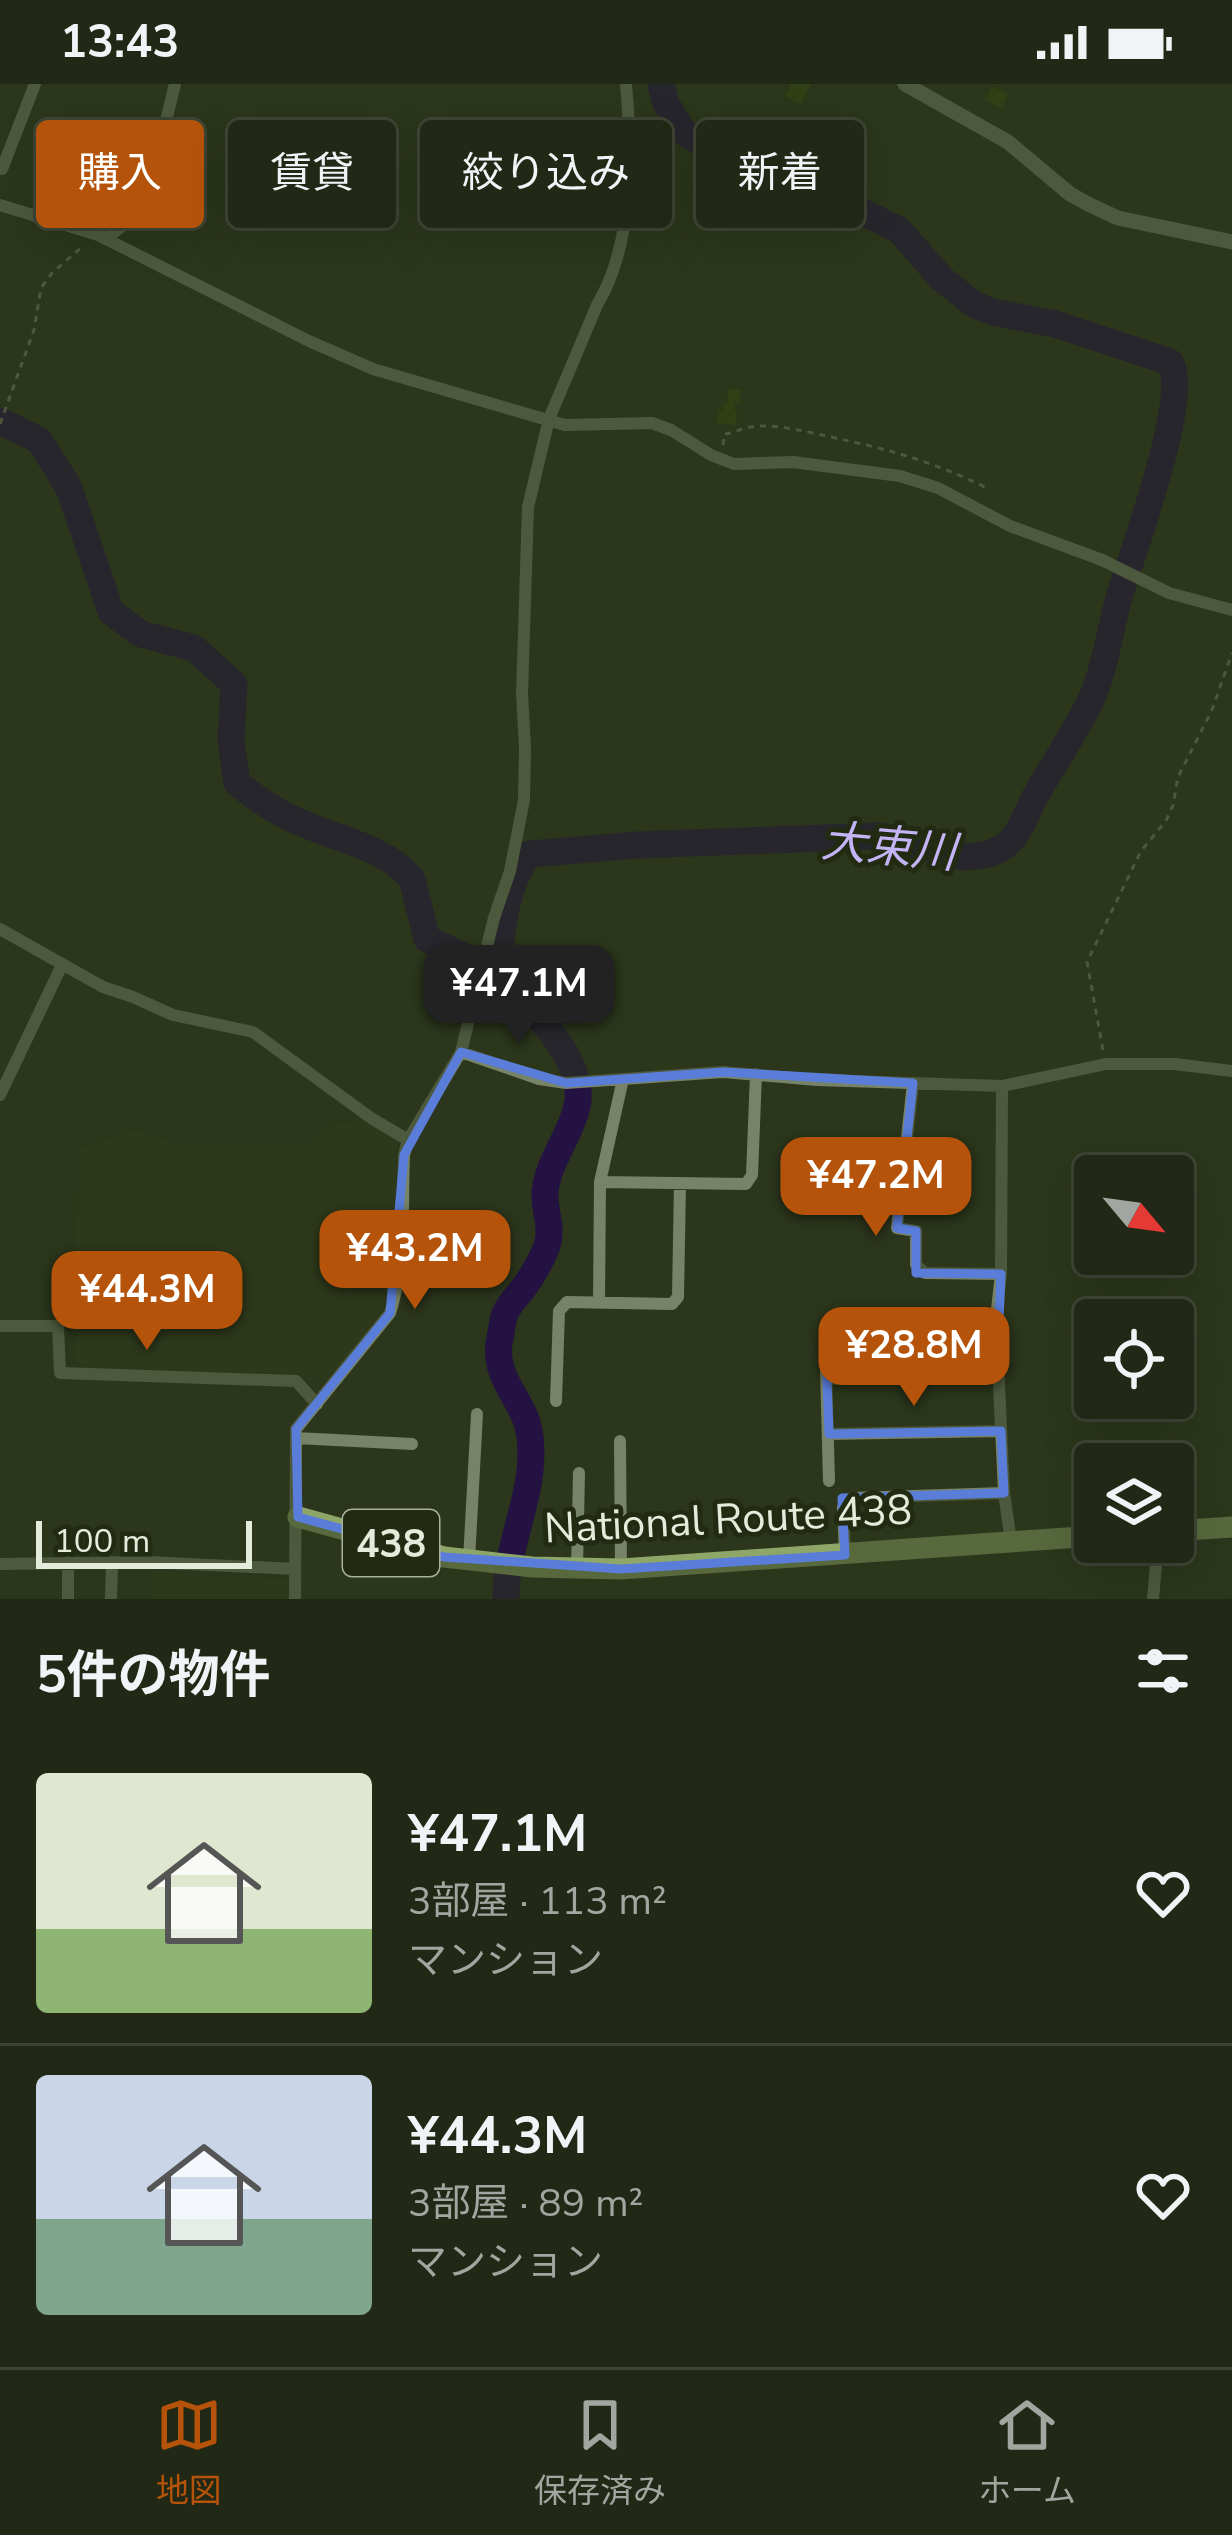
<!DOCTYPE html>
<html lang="ja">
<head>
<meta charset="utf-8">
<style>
  :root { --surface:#212815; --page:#2d3422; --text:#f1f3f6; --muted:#a2a6a0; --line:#3e4434; --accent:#b45309 }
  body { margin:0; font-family:"Nunito Sans","Noto Sans JP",sans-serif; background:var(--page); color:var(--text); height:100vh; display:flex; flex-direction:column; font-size:45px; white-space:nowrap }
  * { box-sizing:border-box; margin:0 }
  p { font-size:39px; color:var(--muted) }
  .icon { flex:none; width:66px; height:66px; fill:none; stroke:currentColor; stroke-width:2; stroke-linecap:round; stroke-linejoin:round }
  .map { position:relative; height:1515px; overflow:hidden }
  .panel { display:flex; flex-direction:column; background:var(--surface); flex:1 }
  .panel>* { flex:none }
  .guide { position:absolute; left:36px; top:36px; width:1161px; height:108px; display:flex; gap:24px }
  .needle { width:78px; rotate:119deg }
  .tools { position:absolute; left:1074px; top:1071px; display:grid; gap:24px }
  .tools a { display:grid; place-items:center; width:120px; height:120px; border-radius:12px; background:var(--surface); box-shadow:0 12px 48px #0002,0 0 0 3px var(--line); font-size:60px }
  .scale { position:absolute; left:36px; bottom:30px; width:216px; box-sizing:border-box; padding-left:12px; border:6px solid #e4ebdb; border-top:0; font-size:33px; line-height:42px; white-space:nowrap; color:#e4ebdb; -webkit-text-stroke:9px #222b12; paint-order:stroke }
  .price { position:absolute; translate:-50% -102px; padding:0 27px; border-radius:24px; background:var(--accent); color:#fff; font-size:39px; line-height:78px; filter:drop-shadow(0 3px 6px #0008) }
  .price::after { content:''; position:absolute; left:50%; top:72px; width:36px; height:27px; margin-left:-18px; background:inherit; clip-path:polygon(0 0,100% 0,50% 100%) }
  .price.selected { background:#222; color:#fff }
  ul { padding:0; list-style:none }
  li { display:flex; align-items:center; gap:36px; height:300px; padding:0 36px }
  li+li { border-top:3px solid var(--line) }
  li span { display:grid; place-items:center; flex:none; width:336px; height:240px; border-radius:12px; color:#555 }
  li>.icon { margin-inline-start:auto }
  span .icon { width:144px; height:144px; fill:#fffc; stroke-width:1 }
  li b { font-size:51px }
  h2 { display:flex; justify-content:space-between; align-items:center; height:144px; padding:0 36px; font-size:51px }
  .pill { padding:0 42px; border-radius:12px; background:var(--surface); box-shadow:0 12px 48px #0002,0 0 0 3px var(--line); font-size:42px; line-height:108px }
  .pill.selected { background:var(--accent); color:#fff }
  .status { display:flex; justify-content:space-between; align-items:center; height:84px; padding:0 60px; background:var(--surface); direction:ltr }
  .status svg { height:33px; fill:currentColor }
  .menu { display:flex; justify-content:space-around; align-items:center; height:168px; border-top:3px solid var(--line); background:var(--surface); font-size:33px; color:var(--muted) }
  .menu a { display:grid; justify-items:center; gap:6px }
  .menu .selected { color:var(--accent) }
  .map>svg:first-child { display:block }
  .built { fill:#313d1c }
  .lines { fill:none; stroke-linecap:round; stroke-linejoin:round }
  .river { stroke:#231242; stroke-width:27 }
  .building { fill:#36490c }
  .path { stroke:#767f69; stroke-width:3; stroke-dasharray:6 6; stroke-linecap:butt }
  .minor { stroke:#778366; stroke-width:12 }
  .tertiary { stroke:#778366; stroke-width:15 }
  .trunk { stroke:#8ea668; stroke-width:21 }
  .marked { fill:none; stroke:#597dd9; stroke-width:9; stroke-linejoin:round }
  .labels { text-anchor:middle; stroke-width:10; stroke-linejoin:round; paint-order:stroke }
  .shield { fill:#222b12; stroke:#aab19f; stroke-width:3 }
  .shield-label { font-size:39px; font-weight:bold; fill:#e4ebdb }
  .street-label { font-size:42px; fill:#e4ebdb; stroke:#222b12 }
  .water-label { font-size:45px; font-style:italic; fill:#c4b3f5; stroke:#222b12 }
</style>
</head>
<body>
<div class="status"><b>13:43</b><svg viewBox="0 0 49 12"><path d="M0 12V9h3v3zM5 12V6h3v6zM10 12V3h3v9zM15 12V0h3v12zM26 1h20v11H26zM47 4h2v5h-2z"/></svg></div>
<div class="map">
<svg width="1232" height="1515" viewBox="0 0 1232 1515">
  <rect width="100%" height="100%" fill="#2c361c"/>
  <path class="built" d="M354 1037 366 1039 390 1053 396 1059 394 1186 389 1189 386 1211 365 1254 331 1292H267L266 1289 85 1284 76 1276 79 1066 134 1046 173 1059H302L309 1062 313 1054 325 1044Z
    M151 1490 290 1495V1515H151Z"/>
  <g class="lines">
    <path class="river" d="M0 337 39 356 69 404 111 528 141 550 194 564 234 600 231 657 237 699C258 716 277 729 302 739 339 756 384 762 412 795L427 855C441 862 455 867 468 875 509 898 589 970 577 1022 571 1051 548 1077 545 1108 544 1127 553 1143 547 1162 542 1175 532 1192 525 1202 517 1213 508 1220 504 1232 502 1241 501 1251 499 1259 494 1298 527 1318 530 1353 537 1409 505 1460 506 1515
      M500 897C497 863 506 796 530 770L637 761 880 752C918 757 966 788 1003 763 1021 751 1026 728 1037 709 1055 678 1076 647 1092 614 1105 584 1110 548 1118 517 1130 474 1192 312 1170 278L1055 240 993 228 975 221 942 195 899 146 861 127 814 117 772 103 684 48 666 20 661 0"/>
  </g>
  <path class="building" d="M791 0H811L801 20 785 12Z
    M992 2 1008 11 1001 24 985 16Z
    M728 305 741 306 740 318H735L734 326 737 327 736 341 717 339 718 326H723V319H727Z"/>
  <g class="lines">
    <path class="path" d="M0 340 34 246 41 204 52 189 82 163
      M723 361 724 350C734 349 742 344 751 343 774 339 803 347 826 352 888 365 932 377 989 405
      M1103 966 1087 878 1141 767 1166 737 1173 721 1178 693 1212 626 1232 569"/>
    <path class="minor" d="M0 85H2L35 0
      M0 121 98 151 309 257 373 285 565 341 652 339 671 346 711 371 734 380 793 378 900 392 938 404 1010 442 1102 476 1169 509 1232 526
      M105 155 144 126 175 0
      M0 845 103 903 133 913 173 931 253 948 371 1034 408 1056
      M461 968 539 995 566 999 723 988 817 996 1002 1002 1106 980H1175L1232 987
      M913 999 897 1144 916 1147V1181L925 1189 1001 1190
      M1002 1002 1001 1190 996 1234 1004 1409 1011 1458
      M0 1011 62 881
      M600 1098 746 1100 752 1091 756 990
      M599 1218 600 1098 623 995
      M0 1242H58L60 1289 296 1297 317 1320
      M895 1243V1293
      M825 1248 829 1397
      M827 1295 895 1293 997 1283
      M556 1317 559 1227 567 1218 672 1220 678 1213 680 1099
      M829 1350 1001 1347
      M296 1354 412 1360
      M620 1357 621 1485
      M845 1471 843 1423 852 1414 1004 1409
      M469 1476 477 1330
      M0 1480 148 1478 295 1485
      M577 1484 579 1389
      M68 1515V1478
      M111 1515 112 1478
      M295 1515 296 1345 390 1229C406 1179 402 1123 404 1071L408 1056 461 968 494 834 510 787 524 716 525 663 522 610 528 423 549 335 597 221C634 160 632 69 626 0
      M1153 1515 1158 1458"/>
    <path class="tertiary" d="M905 0 1008 58 1070 110 1090 121 1118 134 1232 158"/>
    <path class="trunk" d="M298 1433 444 1473 532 1483 621 1485 1095 1452
      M1173 1447 1232 1443"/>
  </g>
  <path d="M0 0H1232V1515H0ZM461 968 566 999 723 988 913 999 897 1144 916 1147V1189L1001 1190 997 1283 827 1295 829 1350 1001 1347 1004 1409 842 1414 845 1471 621 1485 444 1473 298 1433 296 1345 390 1229 404 1071Z" fill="#2c361c" fill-opacity=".55" fill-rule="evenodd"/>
  <path class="marked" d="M461 968 566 999 723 988 913 999 897 1144 916 1147V1189L1001 1190 997 1283 827 1295 829 1350 1001 1347 1004 1409 842 1414 845 1471 621 1485 444 1473 298 1433 296 1345 390 1229 404 1071Z"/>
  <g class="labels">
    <rect class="shield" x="343" y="1426" width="96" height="66" rx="9"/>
    <g class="shield-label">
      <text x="391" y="1473">438</text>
    </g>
    <g class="street-label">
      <text transform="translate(728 1434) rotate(-3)" y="15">National Route 438</text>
    </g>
    <g class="water-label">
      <text transform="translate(889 762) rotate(5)" y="16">大束川</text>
    </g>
  </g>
</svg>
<div class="tools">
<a><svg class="needle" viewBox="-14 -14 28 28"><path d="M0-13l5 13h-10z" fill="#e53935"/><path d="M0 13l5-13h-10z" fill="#a2a6a0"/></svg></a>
<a><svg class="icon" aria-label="locate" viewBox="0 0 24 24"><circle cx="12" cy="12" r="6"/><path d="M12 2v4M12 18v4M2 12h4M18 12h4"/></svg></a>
<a><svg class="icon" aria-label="layers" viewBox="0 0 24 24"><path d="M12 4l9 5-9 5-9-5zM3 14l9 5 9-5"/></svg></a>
</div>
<div class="scale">100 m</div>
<b class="price selected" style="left:519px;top:963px">¥47.1M</b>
<b class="price" style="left:876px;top:1155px">¥47.2M</b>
<b class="price" style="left:415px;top:1228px">¥43.2M</b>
<b class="price" style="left:147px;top:1269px">¥44.3M</b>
<b class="price" style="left:914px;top:1325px">¥28.8M</b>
<div class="guide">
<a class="pill selected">購入</a>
<a class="pill">賃貸</a>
<a class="pill">絞り込み</a>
<a class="pill">新着</a>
</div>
</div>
<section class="panel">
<h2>5件の物件<svg class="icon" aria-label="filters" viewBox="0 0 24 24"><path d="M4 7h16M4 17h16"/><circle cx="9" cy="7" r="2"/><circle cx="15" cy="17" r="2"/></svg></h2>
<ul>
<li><span style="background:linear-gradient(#dfe7d0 65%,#8fb573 0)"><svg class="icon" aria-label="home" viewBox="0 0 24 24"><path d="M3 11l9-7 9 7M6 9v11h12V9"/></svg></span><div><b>¥47.1M</b><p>3部屋 · 113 m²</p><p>マンション</p></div><svg class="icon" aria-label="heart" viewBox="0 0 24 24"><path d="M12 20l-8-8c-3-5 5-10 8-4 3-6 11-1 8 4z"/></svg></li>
<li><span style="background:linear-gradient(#c9d6e8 60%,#7fa58c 0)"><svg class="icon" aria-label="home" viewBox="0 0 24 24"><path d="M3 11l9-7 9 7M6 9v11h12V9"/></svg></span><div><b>¥44.3M</b><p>3部屋 · 89 m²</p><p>マンション</p></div><svg class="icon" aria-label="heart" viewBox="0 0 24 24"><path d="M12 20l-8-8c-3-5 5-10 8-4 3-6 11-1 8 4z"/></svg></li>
</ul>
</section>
<nav class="menu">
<a class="selected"><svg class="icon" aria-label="map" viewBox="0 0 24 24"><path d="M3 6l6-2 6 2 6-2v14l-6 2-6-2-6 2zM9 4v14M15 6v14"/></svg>地図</a>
<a><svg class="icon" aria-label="saved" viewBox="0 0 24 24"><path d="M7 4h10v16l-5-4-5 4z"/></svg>保存済み</a>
<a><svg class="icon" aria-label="home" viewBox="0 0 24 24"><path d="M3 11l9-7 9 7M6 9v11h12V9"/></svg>ホーム</a>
</nav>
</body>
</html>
